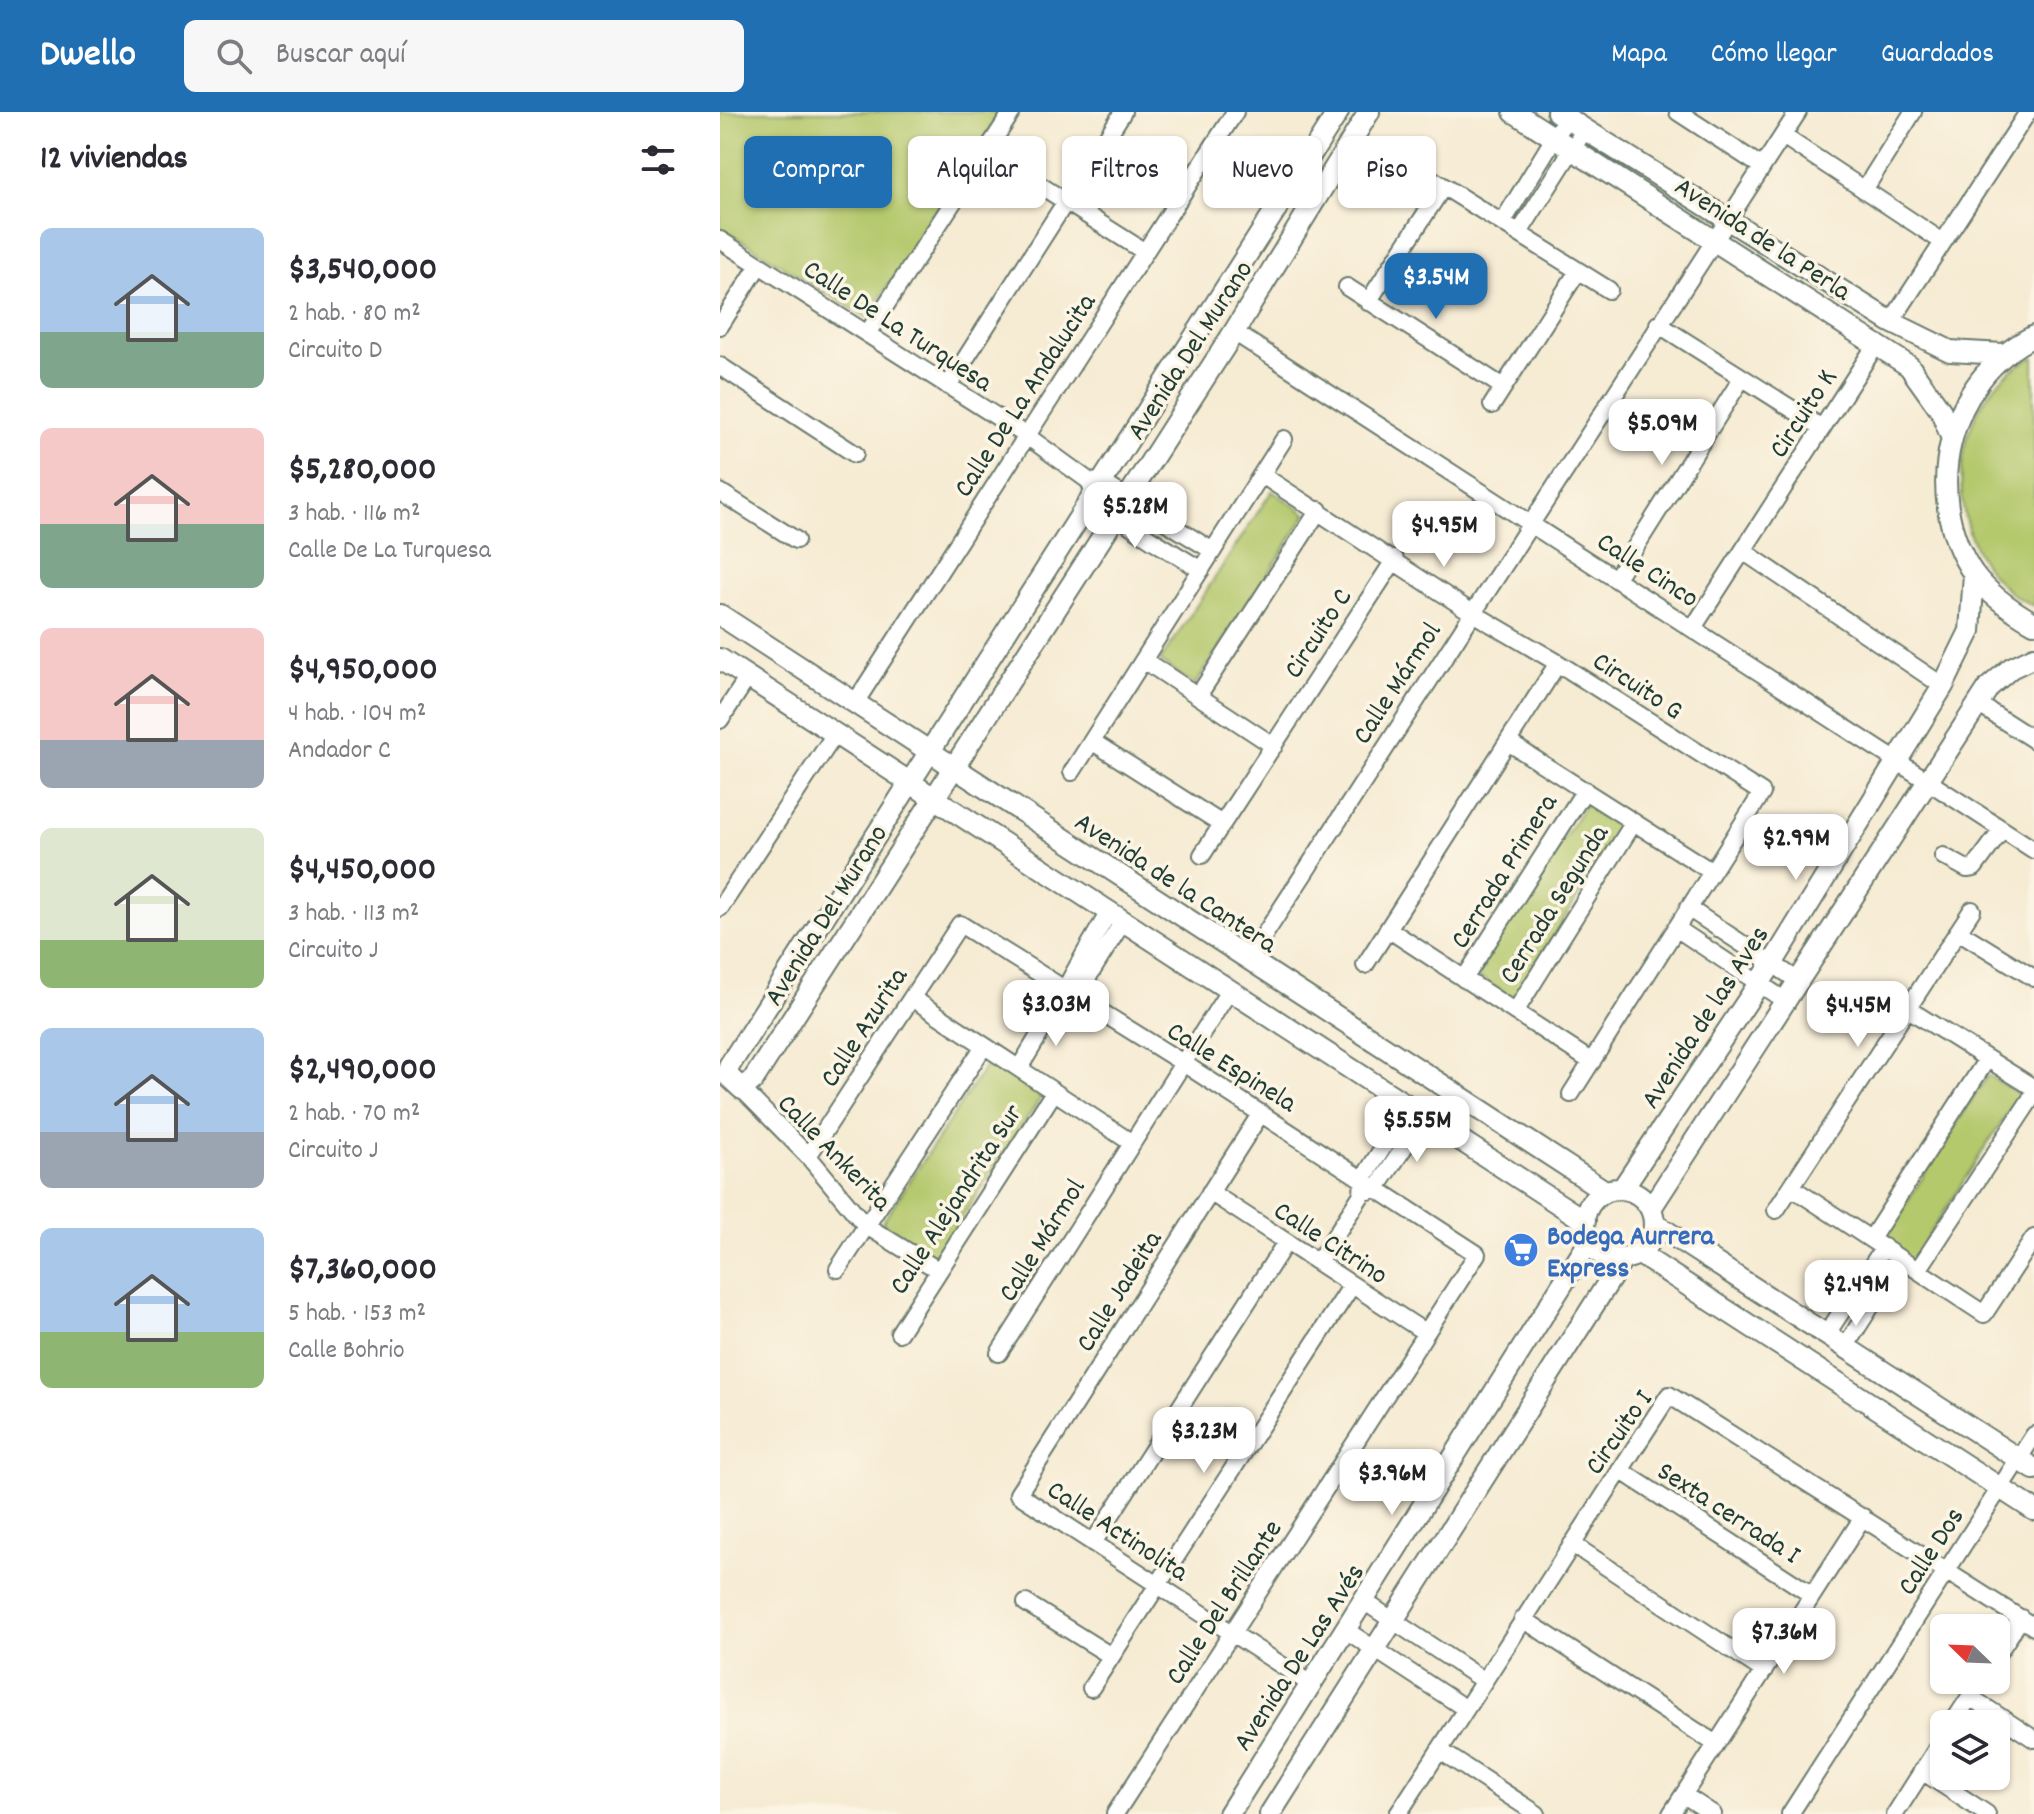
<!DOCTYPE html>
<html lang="es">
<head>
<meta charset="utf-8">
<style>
  :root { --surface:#fff; --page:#f7f7f7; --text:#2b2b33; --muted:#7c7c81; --accent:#1f6fb2 }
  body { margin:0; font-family:Dekko,sans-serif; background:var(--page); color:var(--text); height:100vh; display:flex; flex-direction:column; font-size:30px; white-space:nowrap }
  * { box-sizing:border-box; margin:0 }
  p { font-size:26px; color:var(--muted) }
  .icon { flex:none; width:44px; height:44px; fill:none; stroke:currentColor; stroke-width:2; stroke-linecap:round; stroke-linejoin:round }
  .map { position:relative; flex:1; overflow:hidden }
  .sheet { display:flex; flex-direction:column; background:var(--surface); width:720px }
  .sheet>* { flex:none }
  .guide { position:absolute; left:24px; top:24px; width:760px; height:72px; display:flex; gap:16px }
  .needle { width:52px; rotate:293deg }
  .controls { position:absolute; left:1210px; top:1502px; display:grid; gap:16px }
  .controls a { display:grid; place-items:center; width:80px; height:80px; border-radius:12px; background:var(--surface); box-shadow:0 2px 6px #0004; font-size:40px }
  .price { position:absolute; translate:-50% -68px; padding:0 18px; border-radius:16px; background:#fff; color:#222; font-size:26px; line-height:52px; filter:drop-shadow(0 2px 4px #0008) }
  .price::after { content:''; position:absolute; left:50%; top:48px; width:24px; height:18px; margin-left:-12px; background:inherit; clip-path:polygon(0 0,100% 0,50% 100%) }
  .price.current { background:var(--accent); color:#fff }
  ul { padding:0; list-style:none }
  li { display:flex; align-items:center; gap:24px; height:200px; padding:0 40px }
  li span { display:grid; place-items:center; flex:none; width:224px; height:160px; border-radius:12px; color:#555 }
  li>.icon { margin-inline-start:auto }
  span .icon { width:96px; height:96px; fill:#fffc; stroke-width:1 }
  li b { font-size:34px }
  h2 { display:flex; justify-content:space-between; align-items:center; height:96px; padding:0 40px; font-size:34px }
  .tag { padding:0 28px; border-radius:12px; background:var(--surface); box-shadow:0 2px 6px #0004; font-size:28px; line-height:72px }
  .tag.current { background:var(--accent); color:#fff }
  header { display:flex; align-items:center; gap:48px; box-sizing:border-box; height:112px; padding:0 40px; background:var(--accent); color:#fff }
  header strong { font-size:38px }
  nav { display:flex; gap:44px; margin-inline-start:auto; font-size:28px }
  .search { width:560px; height:72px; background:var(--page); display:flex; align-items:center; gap:20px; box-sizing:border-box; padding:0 28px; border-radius:12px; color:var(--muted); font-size:30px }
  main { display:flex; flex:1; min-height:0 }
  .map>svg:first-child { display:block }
  .green { fill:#b4c86c; stroke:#6a8250; stroke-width:2 }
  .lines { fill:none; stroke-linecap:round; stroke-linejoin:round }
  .minor-casing { stroke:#6a7a6c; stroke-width:20 }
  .tertiary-casing { stroke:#6a7a6c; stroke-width:24 }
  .minor { stroke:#fff; stroke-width:16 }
  .tertiary { stroke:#fff; stroke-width:20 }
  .labels { text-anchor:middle; stroke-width:7; stroke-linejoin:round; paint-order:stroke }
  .street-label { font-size:28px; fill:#1f3d34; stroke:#fcf5e5 }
  .shop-label { font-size:28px; font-weight:bold; fill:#366cbe; stroke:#fcf5e5; text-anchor:start }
</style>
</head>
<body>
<header>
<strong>Dwello</strong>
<div class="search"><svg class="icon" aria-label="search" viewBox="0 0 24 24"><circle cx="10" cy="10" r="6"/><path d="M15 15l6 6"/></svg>Buscar aquí</div>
<nav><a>Mapa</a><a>Cómo llegar</a><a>Guardados</a></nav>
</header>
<main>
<section class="sheet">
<h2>12 viviendas<svg class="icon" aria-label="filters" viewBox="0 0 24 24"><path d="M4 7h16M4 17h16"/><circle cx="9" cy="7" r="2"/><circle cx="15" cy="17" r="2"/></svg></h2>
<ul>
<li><span style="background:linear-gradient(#a9c7e8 65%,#7fa58c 0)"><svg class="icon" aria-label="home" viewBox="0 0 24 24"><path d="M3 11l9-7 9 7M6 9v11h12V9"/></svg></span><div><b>$3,540,000</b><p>2 hab. · 80 m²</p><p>Circuito D</p></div></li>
<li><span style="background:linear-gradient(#f6c9c9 60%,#7fa58c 0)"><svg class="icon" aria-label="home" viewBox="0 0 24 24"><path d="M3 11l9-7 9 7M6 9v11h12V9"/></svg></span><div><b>$5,280,000</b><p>3 hab. · 116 m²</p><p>Calle De La Turquesa</p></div></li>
<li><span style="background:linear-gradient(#f6c9c9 70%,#9aa5b1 0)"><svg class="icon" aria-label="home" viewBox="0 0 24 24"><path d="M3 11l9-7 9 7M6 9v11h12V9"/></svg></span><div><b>$4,950,000</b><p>4 hab. · 104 m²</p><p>Andador C</p></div></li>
<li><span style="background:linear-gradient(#dfe7d0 70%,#8fb573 0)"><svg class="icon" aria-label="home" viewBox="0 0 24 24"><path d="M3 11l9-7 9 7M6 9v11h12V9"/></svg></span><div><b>$4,450,000</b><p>3 hab. · 113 m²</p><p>Circuito J</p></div></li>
<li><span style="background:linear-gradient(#a9c7e8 65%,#9aa5b1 0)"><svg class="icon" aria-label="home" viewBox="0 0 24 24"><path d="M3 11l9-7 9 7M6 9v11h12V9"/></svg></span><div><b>$2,490,000</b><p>2 hab. · 70 m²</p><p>Circuito J</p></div></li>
<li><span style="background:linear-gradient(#a9c7e8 65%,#8fb573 0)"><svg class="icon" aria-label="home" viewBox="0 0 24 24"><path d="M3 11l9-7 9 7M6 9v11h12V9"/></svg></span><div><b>$7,360,000</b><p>5 hab. · 153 m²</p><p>Calle Bohrio</p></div></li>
</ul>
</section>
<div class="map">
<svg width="1314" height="1702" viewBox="0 0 1314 1702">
  <rect width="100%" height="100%" fill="#fcf5e5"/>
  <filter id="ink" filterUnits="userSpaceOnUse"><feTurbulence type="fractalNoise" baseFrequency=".0125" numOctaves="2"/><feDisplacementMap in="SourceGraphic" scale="16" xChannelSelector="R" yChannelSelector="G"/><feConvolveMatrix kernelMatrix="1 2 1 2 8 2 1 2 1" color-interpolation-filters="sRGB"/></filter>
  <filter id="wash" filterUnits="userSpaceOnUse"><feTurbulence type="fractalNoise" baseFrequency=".006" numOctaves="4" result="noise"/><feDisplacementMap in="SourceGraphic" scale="32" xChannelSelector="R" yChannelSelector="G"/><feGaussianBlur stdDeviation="1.8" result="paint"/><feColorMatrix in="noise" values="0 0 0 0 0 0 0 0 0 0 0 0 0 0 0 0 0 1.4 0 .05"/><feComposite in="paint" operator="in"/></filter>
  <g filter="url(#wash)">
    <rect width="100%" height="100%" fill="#f6ebd3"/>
    <path class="green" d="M0 0H281L147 206 0 115Z
      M1314 245V494C1217 453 1217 288 1314 245Z
      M552 379 587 402 475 573 440 549Z
      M867 690 903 714 793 887 756 863Z
      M269 949 322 984 215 1146 162 1111Z
      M1268 963 1299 983 1191 1151 1160 1132Z"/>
  </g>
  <g filter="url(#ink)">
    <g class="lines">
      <defs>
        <path id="minor" d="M958 0 1041 54
          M1063 24 1223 130
          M266 39 425 140
          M691 54 889 178
          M1144 78 1193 0
          M782 111 847 5
          M799 121 865 17
          M0 128 307 324 369 369 383 371 493 439
          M627 175 783 275
          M648 190 723 75
          M1171 210 1308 0
          M938 212 1102 316
          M0 214 39 153
          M514 220 1314 738
          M147 222 292 0
          M0 254 135 342
          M228 274 403 0
          M772 293 858 159
          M542 363 751 500 838 551 1042 681 851 982
          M371 374C381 402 454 440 481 458
          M0 380 76 428
          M1023 439 1223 574
          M896 466 1022 266
          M973 516 1157 231
          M425 549 554 634
          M478 584 599 398
          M135 591 515 0
          M1258 592 1314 628
          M0 608 28 565
          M373 630 502 712
          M788 630 992 760
          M352 660 564 327
          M482 743 675 447
          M1223 744 1247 757 1254 756 1282 718
          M0 796 115 622
          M968 796 1080 870
          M956 816 1067 890
          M668 817 872 950
          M1238 819 1314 866
          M528 848 1078 0
          M645 853 838 551
          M744 867 865 678
          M192 886 412 1031
          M347 890 355 886 402 811
          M1188 897 1314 976
          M795 900 914 710
          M299 956C332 905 356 853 388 802
          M22 977 88 1044 145 1113 218 1158
          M541 1001 298 1382 592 1573
          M88 1044 240 812 463 951 757 1142 395 1702
          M1071 1075 1264 1202 1314 1126
          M649 1079 657 1076 705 1004
          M490 1080 706 1221
          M1056 1098 1252 798
          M1151 1127 1267 947
          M598 1150 642 1082 643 1067 689 994
          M118 1157 264 934
          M1198 1158 1314 982
          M179 1221 334 980
          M1106 1223 1164 1135
          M1125 1235 1181 1147
          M279 1241 509 879
          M900 1358 1092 1483
          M373 1431 566 1130
          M852 1432 1044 1559
          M645 1490 764 1569
          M306 1491 391 1544
          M803 1507 996 1632
          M627 1519 746 1597
          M1276 1544 1301 1506
          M371 1576 632 1173
          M1250 1585 1314 1627
          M1232 1612 1261 1568
          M719 1638 817 1702
          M1202 1659 1267 1702
          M964 1683 993 1702
          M678 1702 949 1283 1314 1515
          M951 1702 1143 1405
          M1070 1702 1314 1323
          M1175 1702 1224 1625"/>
        <path id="tertiary" d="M618 0 9 954 7 963 22 977 33 968 514 220 649 0
          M794 0 1189 254 1221 299 1232 327
          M837 0 1171 210 1230 239 1283 242
          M1314 224C1228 266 1200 382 1253 461 1269 483 1291 498 1314 511
          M0 503 885 1079
          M0 547 865 1109
          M902 1077 1052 852 1223 574 1250 519 1254 462
          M864 1112a35 35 0 1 1 70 0a35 35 0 1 1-70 0Z
          M931 1096 1269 575 1291 556 1314 545
          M935 1112 1314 1357
          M918 1141 1314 1398
          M509 1702 869 1130
          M550 1702 903 1147"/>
      </defs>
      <use href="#minor" class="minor-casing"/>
      <use href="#tertiary" class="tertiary-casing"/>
      <use href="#minor" class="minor"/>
      <use href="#tertiary" class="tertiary"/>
    </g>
  </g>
  <defs>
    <symbol id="supermarket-disc" viewBox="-11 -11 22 22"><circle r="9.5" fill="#3f7fe0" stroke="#fcf5e5"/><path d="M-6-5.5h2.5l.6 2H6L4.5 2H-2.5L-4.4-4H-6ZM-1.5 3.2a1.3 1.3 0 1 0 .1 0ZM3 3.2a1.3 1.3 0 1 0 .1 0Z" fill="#fff"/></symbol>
  </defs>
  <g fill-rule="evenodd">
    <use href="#supermarket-disc" x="781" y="1118" width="40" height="40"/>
  </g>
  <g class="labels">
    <g class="street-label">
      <text transform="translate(1044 125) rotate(33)" y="10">Avenida de la Perla</text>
      <text transform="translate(179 212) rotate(33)" y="10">Calle De La Turquesa</text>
      <text transform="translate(468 237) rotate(-57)" y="10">Avenida Del Murano</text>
      <text transform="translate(303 282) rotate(-57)" y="10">Calle De La Andalucita</text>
      <text transform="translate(1081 300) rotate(-57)" y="10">Circuito K</text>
      <text transform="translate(929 456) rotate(33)" y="10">Calle Cinco</text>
      <text transform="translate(596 520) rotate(-57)" y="10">Circuito C</text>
      <text transform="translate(675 570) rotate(-57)" y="10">Calle Mármol</text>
      <text transform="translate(919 572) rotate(33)" y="10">Circuito G</text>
      <text transform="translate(782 758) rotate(-58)" y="10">Cerrada Primera</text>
      <text transform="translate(457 769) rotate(33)" y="10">Avenida de la Cantera</text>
      <text transform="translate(832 791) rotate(-58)" y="10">Cerrada Segunda</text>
      <text transform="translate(104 802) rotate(-58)" y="10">Avenida Del Murano</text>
      <text transform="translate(983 904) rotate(-57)" y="10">Avenida de las Aves</text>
      <text transform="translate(142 914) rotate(-57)" y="10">Calle Azurita</text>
      <text transform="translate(513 953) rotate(32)" y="10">Calle Espinela</text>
      <text transform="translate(116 1039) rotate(46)" y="10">Calle Ankerita</text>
      <text transform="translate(234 1086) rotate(-57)" y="10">Calle Alejandrita Sur</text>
      <text transform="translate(320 1127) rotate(-58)" y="10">Calle Mármol</text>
      <text transform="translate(612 1129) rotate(33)" y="10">Calle Citrino</text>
      <text transform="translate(397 1178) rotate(-58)" y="10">Calle Jadeita</text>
      <text transform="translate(897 1319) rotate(-55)" y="10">Circuito I</text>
      <text transform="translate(1010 1399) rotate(33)" y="10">Sexta cerrada I</text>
      <text transform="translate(399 1417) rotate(33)" y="10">Calle Actinolita</text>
      <text transform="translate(1209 1438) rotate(-57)" y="10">Calle Dos</text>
      <text transform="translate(502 1489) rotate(-57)" y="10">Calle Del Brillante</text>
      <text transform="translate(577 1544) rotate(-57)" y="10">Avenida De Las Avés</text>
    </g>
    <g class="shop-label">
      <text x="827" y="1132">Bodega Aurrera<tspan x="827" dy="32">Express</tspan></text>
    </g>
  </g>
</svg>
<div class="controls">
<a><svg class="needle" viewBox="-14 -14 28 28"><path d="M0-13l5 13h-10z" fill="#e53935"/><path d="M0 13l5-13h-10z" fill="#7c7c81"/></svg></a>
<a><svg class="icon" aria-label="layers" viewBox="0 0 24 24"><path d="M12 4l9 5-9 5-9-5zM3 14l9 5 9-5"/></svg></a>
</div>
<b class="price current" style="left:716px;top:209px">$3.54M</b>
<b class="price" style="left:942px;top:355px">$5.09M</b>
<b class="price" style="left:415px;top:438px">$5.28M</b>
<b class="price" style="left:724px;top:457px">$4.95M</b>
<b class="price" style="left:1076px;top:770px">$2.99M</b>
<b class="price" style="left:336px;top:936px">$3.03M</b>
<b class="price" style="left:1138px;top:937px">$4.45M</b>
<b class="price" style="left:697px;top:1052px">$5.55M</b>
<b class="price" style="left:1136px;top:1216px">$2.49M</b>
<b class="price" style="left:484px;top:1363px">$3.23M</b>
<b class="price" style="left:672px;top:1405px">$3.96M</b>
<b class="price" style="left:1064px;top:1564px">$7.36M</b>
<div class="guide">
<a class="tag current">Comprar</a>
<a class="tag">Alquilar</a>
<a class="tag">Filtros</a>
<a class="tag">Nuevo</a>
<a class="tag">Piso</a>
</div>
</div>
</main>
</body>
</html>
